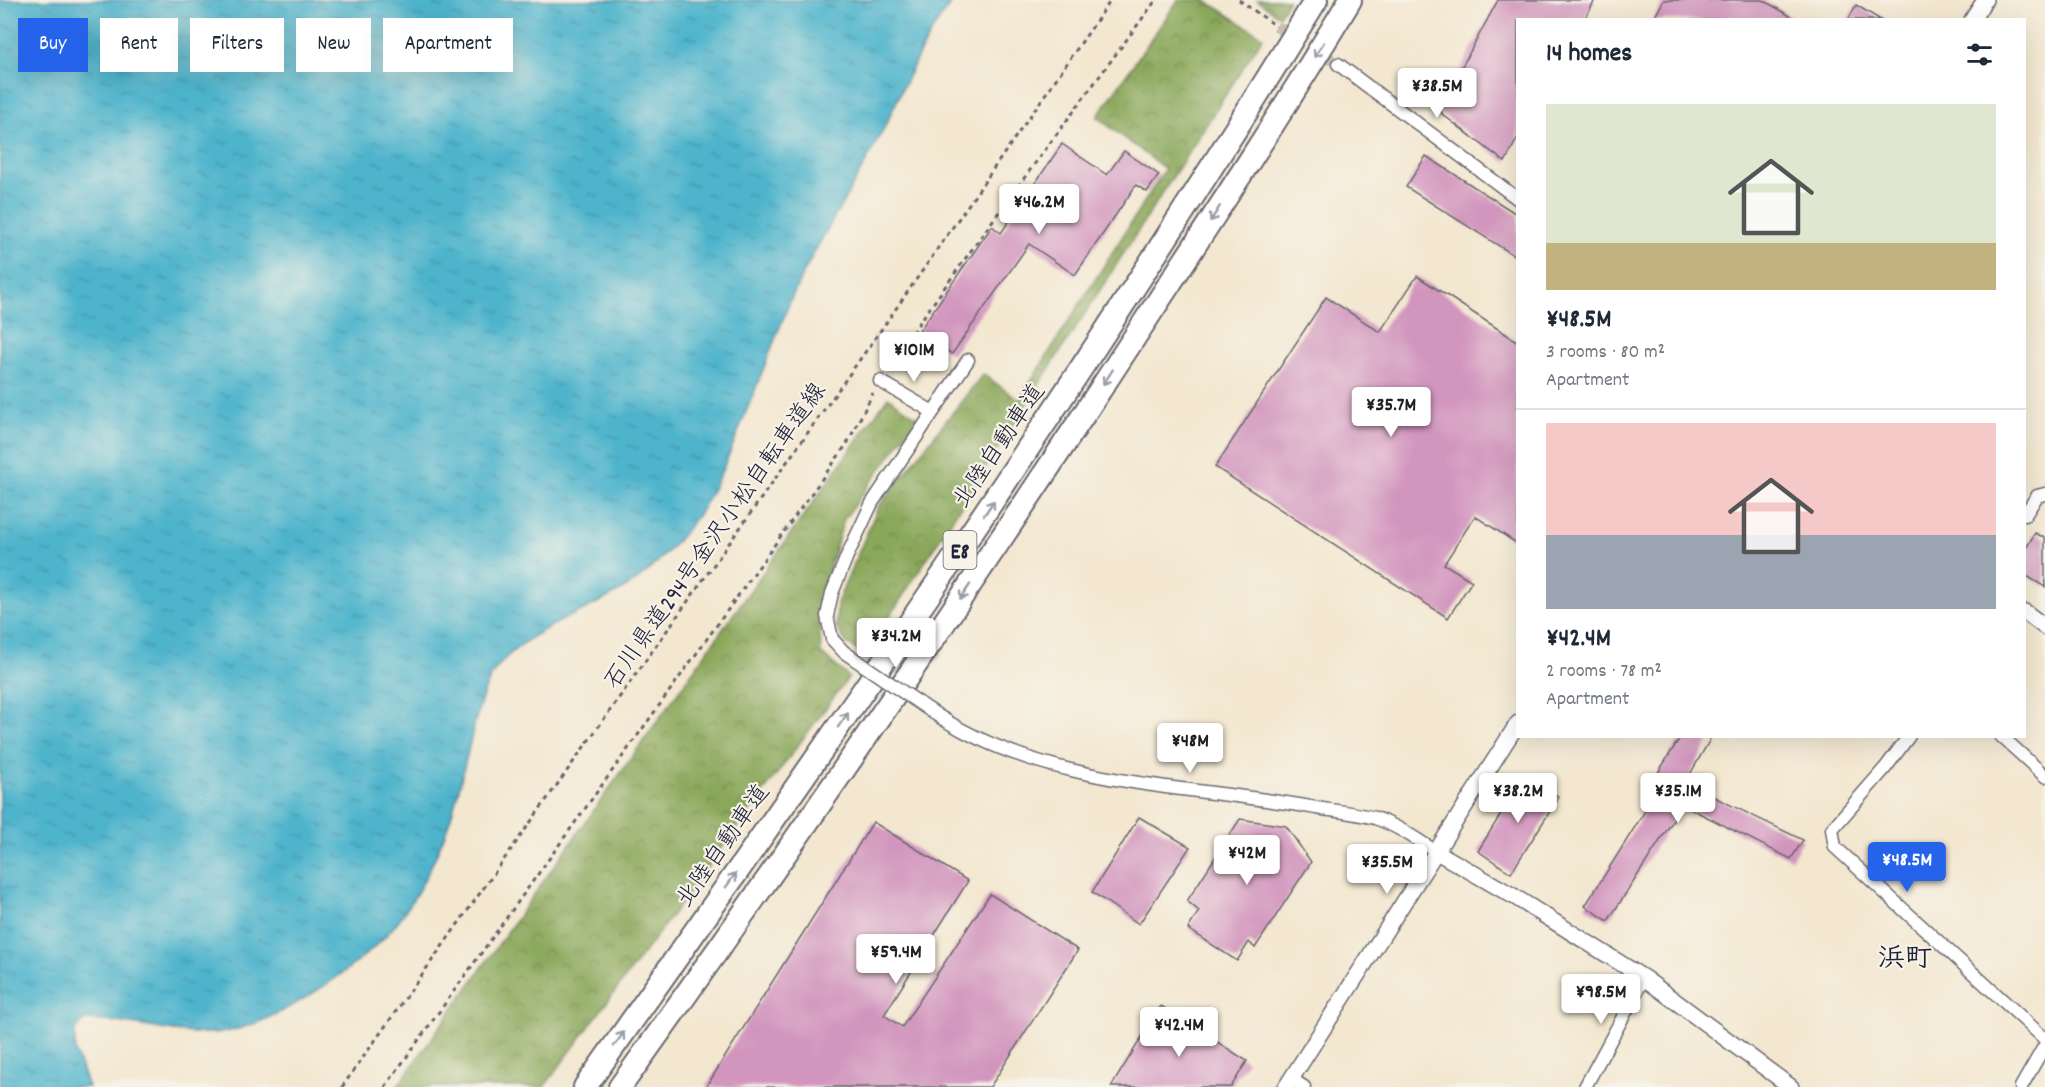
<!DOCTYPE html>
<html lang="en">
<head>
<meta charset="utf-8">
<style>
  :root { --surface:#fff; --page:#f6f6f7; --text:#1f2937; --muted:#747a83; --line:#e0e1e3; --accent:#2563eb }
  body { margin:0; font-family:Dekko,"Klee One",sans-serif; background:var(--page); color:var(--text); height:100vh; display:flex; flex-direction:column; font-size:22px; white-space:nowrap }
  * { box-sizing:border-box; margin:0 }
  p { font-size:20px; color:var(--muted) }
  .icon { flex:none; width:33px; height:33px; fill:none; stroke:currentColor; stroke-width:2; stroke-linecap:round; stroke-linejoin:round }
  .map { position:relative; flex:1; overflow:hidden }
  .panel { position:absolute; left:1516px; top:18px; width:510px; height:720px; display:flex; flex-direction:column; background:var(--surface); border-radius:0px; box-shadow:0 6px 24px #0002 }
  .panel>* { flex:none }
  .banner { position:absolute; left:18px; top:18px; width:570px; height:54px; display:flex; gap:12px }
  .price { position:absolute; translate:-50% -51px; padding:0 14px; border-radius:6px; background:#fff; color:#222; font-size:20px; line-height:39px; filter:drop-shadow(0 2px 3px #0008) }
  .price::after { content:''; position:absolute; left:50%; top:36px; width:18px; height:14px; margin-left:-9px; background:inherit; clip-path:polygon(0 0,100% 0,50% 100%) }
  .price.on { background:var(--accent); color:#fff }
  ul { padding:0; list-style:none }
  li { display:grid; align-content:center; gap:12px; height:318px; padding:0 30px }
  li+li { border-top:2px solid var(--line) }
  li span { display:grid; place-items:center; height:186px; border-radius:0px; color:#555 }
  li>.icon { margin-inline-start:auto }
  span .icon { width:108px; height:108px; fill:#fffc; stroke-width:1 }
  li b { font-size:26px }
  h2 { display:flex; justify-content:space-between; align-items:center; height:72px; padding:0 30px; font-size:26px }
  .pill { padding:0 21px; border-radius:0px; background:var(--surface); box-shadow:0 6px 24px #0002; font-size:21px; line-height:54px }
  .pill.on { background:var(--accent); color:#fff }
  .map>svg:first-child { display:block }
  .forest { fill:url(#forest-crowns); stroke:#56644a; stroke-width:1.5 }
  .water { fill:url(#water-ripples); stroke:#386b84; stroke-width:1.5 }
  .building { fill:#d295be }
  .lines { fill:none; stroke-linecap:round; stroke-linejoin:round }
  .minor-tunnel { stroke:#c9c0b2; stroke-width:12; stroke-dasharray:12 6; stroke-linecap:butt }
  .minor-casing { stroke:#6b676f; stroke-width:15 }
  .tertiary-casing { stroke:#6b676f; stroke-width:18 }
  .motorway-casing { stroke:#6b676f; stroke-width:26 }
  .path { stroke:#6b676f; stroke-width:3; stroke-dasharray:4.5 4.5; stroke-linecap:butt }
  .minor { stroke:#fff; stroke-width:12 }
  .tertiary { stroke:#fff; stroke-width:15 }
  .motorway { stroke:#fff; stroke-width:22 }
  .minor-bridge-casing { stroke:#6b676f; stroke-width:15; stroke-linecap:butt }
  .minor-bridge { stroke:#fff; stroke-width:12 }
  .oneway { stroke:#9c9ca7 }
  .labels { text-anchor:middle; stroke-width:4.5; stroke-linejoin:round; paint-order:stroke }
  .shield { fill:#f7f3e8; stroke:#62616f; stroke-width:1.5 }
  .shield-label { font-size:22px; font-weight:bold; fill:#22223b }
  .street-label { font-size:24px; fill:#22223b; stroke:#f7f3e8 }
  .quarter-label { font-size:27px; font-weight:bold; fill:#22223b; stroke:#f7f3e8 }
</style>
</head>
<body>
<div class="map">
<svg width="2045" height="1087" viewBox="0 0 2045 1087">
  <defs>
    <pattern id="forest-crowns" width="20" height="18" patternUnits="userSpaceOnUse" patternTransform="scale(1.5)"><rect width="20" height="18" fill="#8aa75a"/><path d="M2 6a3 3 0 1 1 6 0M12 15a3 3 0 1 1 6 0" fill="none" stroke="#70884c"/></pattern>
    <pattern id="water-ripples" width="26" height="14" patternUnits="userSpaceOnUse" patternTransform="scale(1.5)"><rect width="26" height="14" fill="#4db4cc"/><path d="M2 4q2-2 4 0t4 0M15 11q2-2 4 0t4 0" fill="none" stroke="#4092a7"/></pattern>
  </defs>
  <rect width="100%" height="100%" fill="#f7f3e8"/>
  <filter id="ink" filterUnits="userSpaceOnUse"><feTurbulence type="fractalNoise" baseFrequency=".0167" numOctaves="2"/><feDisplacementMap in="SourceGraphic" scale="12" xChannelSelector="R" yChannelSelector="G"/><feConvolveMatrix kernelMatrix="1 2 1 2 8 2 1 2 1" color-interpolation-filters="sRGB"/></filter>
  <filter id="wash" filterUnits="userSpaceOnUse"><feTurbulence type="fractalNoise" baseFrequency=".008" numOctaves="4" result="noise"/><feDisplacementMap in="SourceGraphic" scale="24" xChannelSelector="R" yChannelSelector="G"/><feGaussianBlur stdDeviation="1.35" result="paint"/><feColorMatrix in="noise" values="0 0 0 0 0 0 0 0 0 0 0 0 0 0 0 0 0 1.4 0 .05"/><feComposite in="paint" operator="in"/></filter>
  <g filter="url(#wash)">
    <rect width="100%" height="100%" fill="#f3e7d0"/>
    <path class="forest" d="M1178 0H1205L1263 37 865 655 847 644 836 627 837 603 878 507 983 374 1019 400 1165 169 1097 117Z
      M1257 0H1289L1279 16Z
      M888 397 918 418 844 519 819 605 821 653 849 677 544 1087H397Z"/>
    <path class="water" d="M0 0H954C923 37 905 85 884 128 856 185 819 237 793 295 776 335 761 377 744 417 731 451 717 486 697 516 681 538 654 569 631 584 588 613 520 630 492 675 483 689 479 708 475 723 466 756 460 791 449 823 437 856 421 891 399 920 370 961 280 1021 230 1031 181 1040 134 1019 85 1020L75 1031V1051L88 1087H0Z"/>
    <g id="blocks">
      <path class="building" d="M1498 0H1595L1584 20H1518V137L1505 162 1442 114 1440 107Z
        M1664 0H1763L1797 20H1653Z
        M1856 5 1881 20H1848Z
        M1062 144 1107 175 1124 151 1159 175 1147 192 1136 185 1075 275 1029 244 952 354 919 331 992 226 1001 233Z
        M1426 156 1518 215V258L1406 187Z
        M1417 276 1518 342V544L1475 516 1444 564 1472 581 1448 618 1215 467 1326 297 1380 332Z
        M2035 533 2045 538V587L2025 575V550Z
        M1681 736H1712L1685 783 1803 840 1791 859 1683 805 1608 921 1585 906 1657 792 1649 787Z
        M1525 775 1559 797 1511 873 1478 851Z
        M1139 817 1190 847 1139 924 1092 892Z
        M1240 819 1286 826 1311 862 1255 948 1249 942 1237 961 1188 929 1199 911 1187 901Z
        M873 822 968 881 884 1015 902 1027 990 894 1078 950 990 1087H706Z
        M1161 1006 1247 1061 1231 1087H1111Z"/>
    </g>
  </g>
  <g filter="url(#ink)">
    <use href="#blocks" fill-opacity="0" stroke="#6b676f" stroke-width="1.5"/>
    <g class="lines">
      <path class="minor-tunnel" d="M1276 26 1338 64"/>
      <defs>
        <path id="minor" d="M1338 64 1518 199
          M880 381 933 412
          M2025 515 2037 496 2045 494
          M844 652 832 639 827 616 832 593 847 556 872 503 968 360
          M931 711C1042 788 1187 784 1316 808 1336 811 1356 813 1375 818 1396 825 1416 839 1435 851
          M1909 736 1886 767 1832 829 1835 847 2045 1039
          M2001 736 2045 776
          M1291 1079 1304 1087
          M1585 1087 1644 978
          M2021 1087 2045 1045"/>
        <path id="tertiary" d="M1972 20 1985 0
          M2025 612 2045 627
          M1435 851 1515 897 1644 978 1791 1087
          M1286 1087 1518 723"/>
        <path id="motorway" d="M585 1087C838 731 1088 372 1316 0
          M620 1087C784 859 943 628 1098 393 1183 263 1270 133 1350 0"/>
      </defs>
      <use href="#minor" class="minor-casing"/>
      <use href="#tertiary" class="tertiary-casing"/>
      <use href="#motorway" class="motorway-casing"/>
      <path class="path" d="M1239 0 1276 26
        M886 369 996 216 1156 0
        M342 1087 888 320 1111 0
        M385 1087 847 444 873 393"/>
      <use href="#minor" class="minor"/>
      <use href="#tertiary" class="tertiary"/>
      <use href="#motorway" class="motorway"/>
      <defs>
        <path id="minor-bridge" d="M844 652 931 711"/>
      </defs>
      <use href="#minor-bridge" class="minor-bridge-casing"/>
      <use href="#minor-bridge" class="minor-bridge"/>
    </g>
    <defs><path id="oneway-shaft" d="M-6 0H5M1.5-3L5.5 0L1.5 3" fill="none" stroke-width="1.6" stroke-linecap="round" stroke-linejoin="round" transform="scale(1.5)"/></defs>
    <g class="oneway">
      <use href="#oneway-shaft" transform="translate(1319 50) rotate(122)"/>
      <use href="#oneway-shaft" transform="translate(1215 214) rotate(122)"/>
      <use href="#oneway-shaft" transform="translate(1108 377) rotate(123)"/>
      <use href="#oneway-shaft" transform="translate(989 508) rotate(-56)"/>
      <use href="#oneway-shaft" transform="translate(965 592) rotate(124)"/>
      <use href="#oneway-shaft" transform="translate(843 720) rotate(-55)"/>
      <use href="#oneway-shaft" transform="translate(731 880) rotate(-55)"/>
      <use href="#oneway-shaft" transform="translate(619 1039) rotate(-55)"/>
    </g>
  </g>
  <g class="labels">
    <rect class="shield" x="943.5" y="531" width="33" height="38" rx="4.5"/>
    <g class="shield-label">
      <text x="960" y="558">E8</text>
    </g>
    <g class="street-label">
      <text transform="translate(998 445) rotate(-56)" y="8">北陸自動車道</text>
      <text transform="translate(714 535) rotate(-55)" y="8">石川県道294号金沢小松自転車道線</text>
      <text transform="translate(722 845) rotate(-55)" y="8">北陸自動車道</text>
    </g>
    <g class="quarter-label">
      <text x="1905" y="966">浜町</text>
    </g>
  </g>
</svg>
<b class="price" style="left:1437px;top:119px">¥38.5M</b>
<b class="price" style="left:1039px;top:235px">¥46.2M</b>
<b class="price" style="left:914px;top:383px">¥101M</b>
<b class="price" style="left:1391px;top:438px">¥35.7M</b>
<b class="price" style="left:896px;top:669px">¥34.2M</b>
<b class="price" style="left:1190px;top:774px">¥48M</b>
<b class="price" style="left:1518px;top:824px">¥38.2M</b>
<b class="price" style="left:1678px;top:824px">¥35.1M</b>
<b class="price" style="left:1247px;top:886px">¥42M</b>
<b class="price on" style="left:1907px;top:893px">¥48.5M</b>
<b class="price" style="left:1387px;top:895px">¥35.5M</b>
<b class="price" style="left:896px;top:985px">¥59.4M</b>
<b class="price" style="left:1601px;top:1025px">¥98.5M</b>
<b class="price" style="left:1179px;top:1058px">¥42.4M</b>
<div class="banner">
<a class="pill on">Buy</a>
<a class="pill">Rent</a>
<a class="pill">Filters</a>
<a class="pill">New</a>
<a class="pill">Apartment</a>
</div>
<section class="panel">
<h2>14 homes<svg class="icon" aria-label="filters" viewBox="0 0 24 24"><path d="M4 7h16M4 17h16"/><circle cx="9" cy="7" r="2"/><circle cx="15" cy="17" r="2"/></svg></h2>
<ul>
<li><span style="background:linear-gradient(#dfe7d0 75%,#c2b280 0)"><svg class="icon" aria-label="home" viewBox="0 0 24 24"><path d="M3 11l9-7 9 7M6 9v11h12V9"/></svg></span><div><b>¥48.5M</b><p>3 rooms · 80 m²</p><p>Apartment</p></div></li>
<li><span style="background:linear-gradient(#f6c9c9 60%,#9aa5b1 0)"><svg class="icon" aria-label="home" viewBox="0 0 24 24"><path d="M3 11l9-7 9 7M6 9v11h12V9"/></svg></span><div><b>¥42.4M</b><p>2 rooms · 78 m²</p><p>Apartment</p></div></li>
</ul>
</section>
</div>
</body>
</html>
